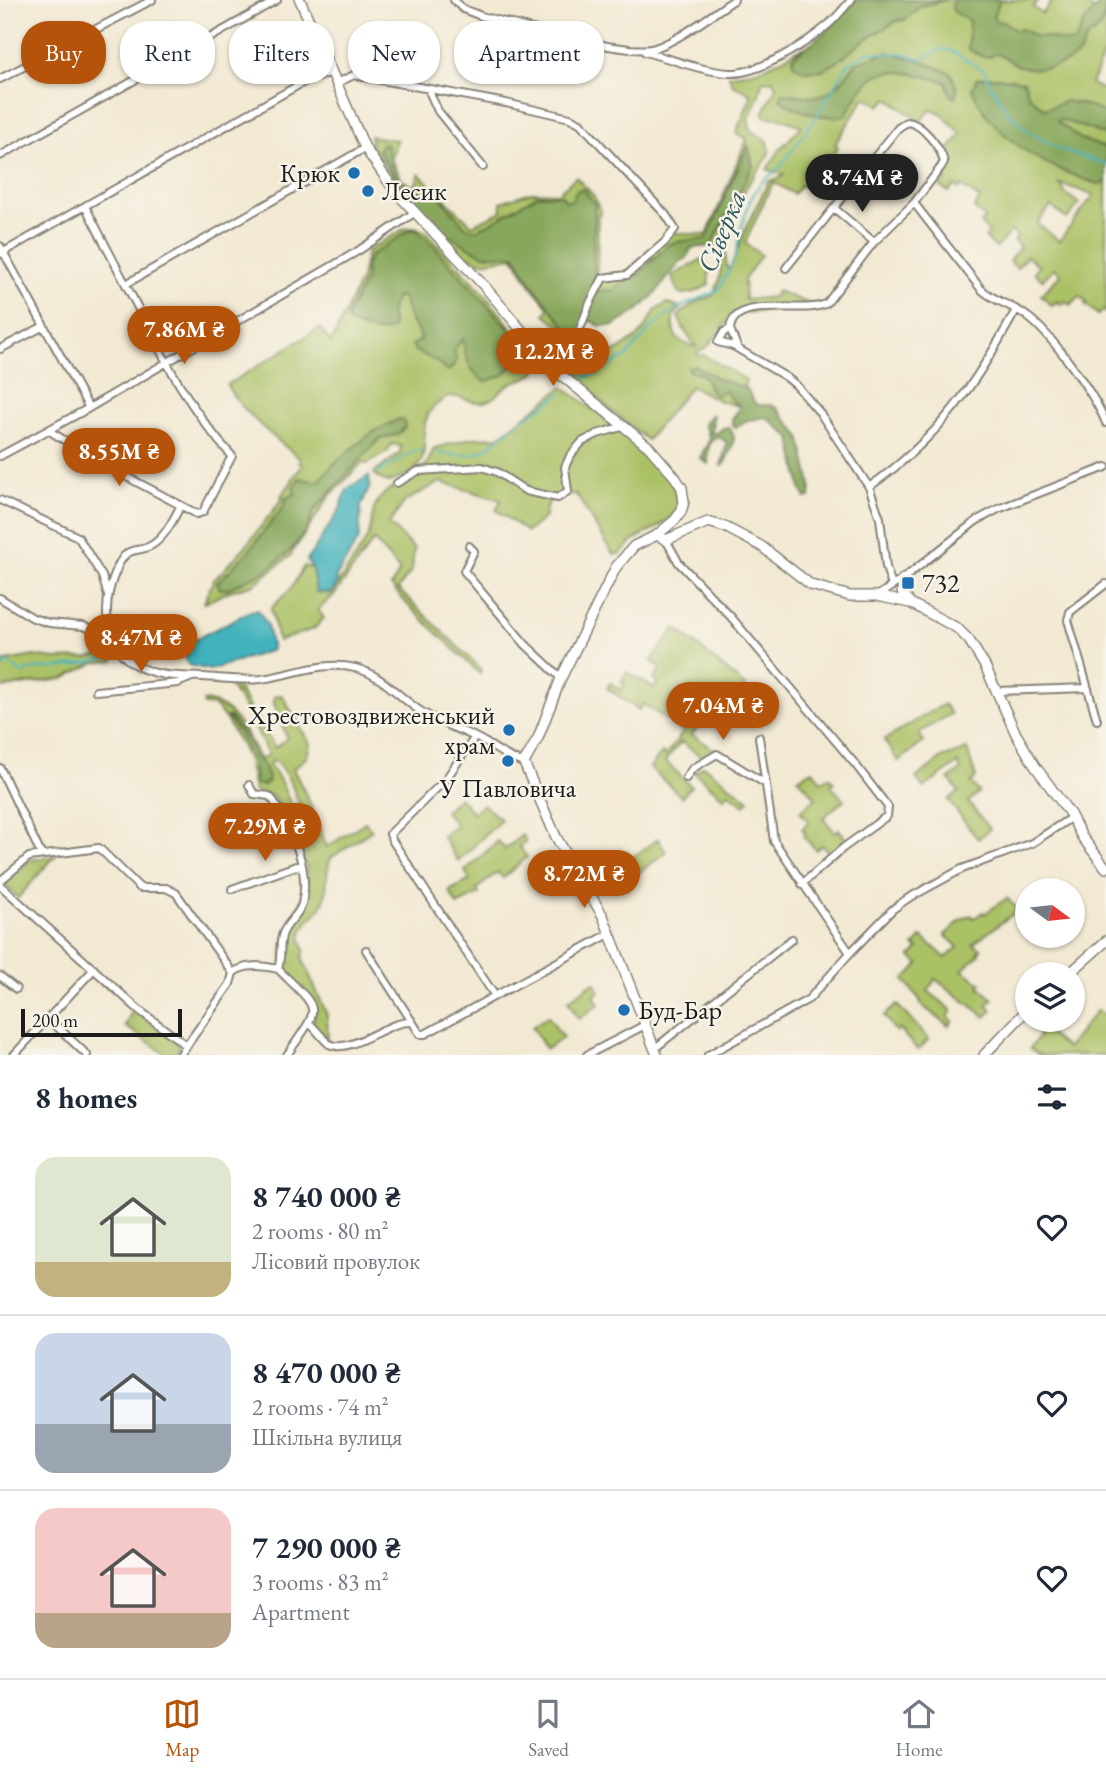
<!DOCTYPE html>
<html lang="en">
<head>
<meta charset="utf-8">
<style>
  :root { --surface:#fff; --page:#f2f2f3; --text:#1f2937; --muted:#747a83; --line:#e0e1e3; --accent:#b45309 }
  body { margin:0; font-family:"EB Garamond",serif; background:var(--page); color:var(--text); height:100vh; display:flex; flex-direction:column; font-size:26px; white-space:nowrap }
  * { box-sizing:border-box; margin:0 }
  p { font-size:23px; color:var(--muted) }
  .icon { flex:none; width:38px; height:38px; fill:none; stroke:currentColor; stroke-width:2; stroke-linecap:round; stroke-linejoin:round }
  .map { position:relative; height:1055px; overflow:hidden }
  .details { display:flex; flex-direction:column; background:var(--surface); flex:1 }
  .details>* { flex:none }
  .guide { position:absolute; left:21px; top:21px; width:700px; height:63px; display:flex; gap:14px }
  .needle { width:46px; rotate:105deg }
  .buttons { position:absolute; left:1015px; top:878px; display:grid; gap:14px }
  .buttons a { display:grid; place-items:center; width:70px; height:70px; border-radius:50%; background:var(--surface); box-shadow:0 2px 5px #0004; font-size:35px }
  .scale { position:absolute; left:21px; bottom:18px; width:161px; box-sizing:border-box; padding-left:7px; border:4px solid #1c1c1c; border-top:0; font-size:19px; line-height:24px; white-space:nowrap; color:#1c1c1c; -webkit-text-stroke:5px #f7f3e8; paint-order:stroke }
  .price { position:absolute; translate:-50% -60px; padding:0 16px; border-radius:24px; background:var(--accent); color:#fff; font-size:23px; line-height:46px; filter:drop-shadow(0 2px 4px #0008) }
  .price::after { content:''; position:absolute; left:50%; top:42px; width:21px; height:16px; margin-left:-10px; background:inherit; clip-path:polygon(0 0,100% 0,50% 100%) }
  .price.active { background:#222; color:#fff }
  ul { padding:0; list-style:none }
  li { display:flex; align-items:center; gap:21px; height:175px; padding:0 35px }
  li+li { border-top:2px solid var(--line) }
  li span { display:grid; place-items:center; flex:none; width:196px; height:140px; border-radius:21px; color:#555 }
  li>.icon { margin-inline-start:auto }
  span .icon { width:84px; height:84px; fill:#fffc; stroke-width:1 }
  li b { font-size:30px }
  h2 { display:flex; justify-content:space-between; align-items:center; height:84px; padding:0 35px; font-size:30px }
  .chip { padding:0 24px; border-radius:28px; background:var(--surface); box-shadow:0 2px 5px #0004; font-size:24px; line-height:63px }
  .chip.active { background:var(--accent); color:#fff }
  .tabs { display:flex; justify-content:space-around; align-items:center; height:98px; border-top:2px solid var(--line); background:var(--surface); font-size:19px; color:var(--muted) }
  .tabs a { display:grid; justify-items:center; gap:4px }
  .tabs .active { color:var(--accent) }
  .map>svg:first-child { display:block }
  .green { fill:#abc166; stroke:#646e41; stroke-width:2; fill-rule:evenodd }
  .forest { fill:#88a75b; stroke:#52623c; stroke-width:2 }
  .water { fill:#43b2bd; stroke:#30676c; stroke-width:2 }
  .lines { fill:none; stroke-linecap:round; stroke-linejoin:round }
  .stream { stroke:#43b2bd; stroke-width:2 }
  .street-casing { stroke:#878278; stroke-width:10 }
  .secondary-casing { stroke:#878278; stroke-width:12 }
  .street { stroke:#fff; stroke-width:6 }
  .secondary { stroke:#fff; stroke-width:9 }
  .poi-dot { fill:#1f6fb2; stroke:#f7f3e8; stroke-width:2.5 }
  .labels { text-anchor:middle; stroke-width:5; stroke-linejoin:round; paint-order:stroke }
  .poi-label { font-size:26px; fill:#1c1c1c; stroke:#f7f3e8; text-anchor:start }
  .water-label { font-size:28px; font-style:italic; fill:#2c585c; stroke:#f7f3e8 }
</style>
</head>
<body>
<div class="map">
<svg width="1106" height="1055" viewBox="0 0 1106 1055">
  <rect width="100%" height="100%" fill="#f7f3e8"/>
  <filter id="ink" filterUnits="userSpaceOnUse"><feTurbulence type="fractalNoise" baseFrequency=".0143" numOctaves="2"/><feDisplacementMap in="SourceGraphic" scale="14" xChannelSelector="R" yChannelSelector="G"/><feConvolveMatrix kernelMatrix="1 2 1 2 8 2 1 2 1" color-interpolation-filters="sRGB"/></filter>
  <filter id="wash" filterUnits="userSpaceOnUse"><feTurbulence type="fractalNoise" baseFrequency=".00686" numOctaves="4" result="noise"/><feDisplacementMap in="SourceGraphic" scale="28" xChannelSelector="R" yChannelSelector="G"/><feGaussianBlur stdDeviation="1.57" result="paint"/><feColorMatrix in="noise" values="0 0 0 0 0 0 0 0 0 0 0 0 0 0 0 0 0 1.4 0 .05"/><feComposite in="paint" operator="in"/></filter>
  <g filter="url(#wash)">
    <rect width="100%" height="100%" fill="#f2e9d3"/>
    <path class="green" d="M946 0H1038L1033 7 1042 14 1053 0H1081L1095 11 1106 0V49L1091 84 1106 91V313L1103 310 1098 315 1085 304 1087 302 1080 296 1070 305 1065 301 1061 305 1057 301 1052 306 1041 295 1061 274 1054 268 1042 280 1034 272 1039 266 1027 256 1017 268 1009 261 1020 247 1014 241 1018 237 1011 231 996 248 985 238 989 232 981 224 985 218 974 208 980 199 961 186 959 189 954 186 949 192 940 187 946 179 940 174 945 168V155L961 134 941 113 931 109 920 122 888 98 880 106 865 97 835 144 838 147 812 191 801 185 794 194 773 182 745 243 761 255 744 280 745 300 773 297 777 291 817 307 734 314 708 346 697 353 698 356 704 355 746 380 738 406 720 401 691 386 647 440 564 371 562 363 575 342 572 336 545 314 549 308 531 286 514 257 481 262 463 254 397 185 372 148 370 136 397 140 391 159 402 180 415 187 419 174 472 225 502 211 501 202 531 192 558 193 576 177 594 196 601 213 598 215 597 275 625 273 671 232C684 235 694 233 707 235L747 139 736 133 752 94 733 85 729 75C757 74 779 61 803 47L793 57 834 64 865 40 897 21 904 19 921 6ZM763 80 773 81 776 87 763 114 765 117 779 118 802 126 782 147 767 169 776 173 784 174 779 179 769 181 748 223 730 269 727 268C724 250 724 236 730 218 734 208 749 183 755 174 763 163 774 156 767 140L752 132 748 120 758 97ZM1058 183 1094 195 1059 241 1037 223 1051 206 1067 219 1079 204 1063 191 1064 189ZM706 243 719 251C722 266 721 283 712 296L694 303 678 316 684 330 696 347C676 342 672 337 673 316L681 308 667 303 656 310 640 335 605 359 599 373C583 378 567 372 572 353L592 315 638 279 653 257Z
      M415 227 426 232 482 291 536 358C538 365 538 368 534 373 528 380 517 379 510 384 500 390 494 401 483 402 471 404 459 393 446 398 445 398 438 404 437 404 405 431 451 465 388 482L378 478 374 473 400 453 401 446 392 444 387 452 367 464 363 462 329 497 290 556 254 584 230 591 204 603 213 581 244 548 283 498 281 496 293 480 292 479 303 465 299 462 300 459C279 441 239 410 227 385L320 328 331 343 361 279 367 251 404 229Z
      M702 259 709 269V285L693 293 682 294 678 292 672 276Z
      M563 387C587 405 685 473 677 505 673 524 649 530 636 539 630 543 625 549 620 554H613L576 494C558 495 545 496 545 517L527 532 496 510 501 500 440 482 405 501 389 524 414 549 412 570 398 589 481 669 480 674 408 605 391 586 400 571 374 540 335 594 318 610 324 618 314 629 278 641 271 608 290 590 304 566 312 568 316 592 332 593C339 581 366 544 369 534 373 519 371 506 384 494 407 474 421 484 434 448L472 438 498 437Z
      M676 628 744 685 745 691 728 702 715 704 692 735 717 751 703 758 681 742 665 761 691 786 682 797 650 768 662 753 666 755 684 731 643 704 639 710 607 688 610 683 621 690 625 683 621 681 627 672 654 688 658 682 654 679 661 668 651 661Z
      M104 653 114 656V661L94 663 63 679 0 688V662L34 656 54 659 89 658Z
      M230 686H236L275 748 287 738 273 701 276 696 282 695 310 744 307 757 293 769 309 801 327 847 365 822 372 830 331 858C325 870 328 884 325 897 320 920 291 923 305 950L302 958 327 1015 328 1041 314 1024C314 993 308 995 286 973 273 941 302 912 307 882 308 877 306 870 306 865L303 863 295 834 273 796 255 792C251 783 252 775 249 765 247 755 223 711 215 707 213 705 207 705 204 705L203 701C234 703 247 735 260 760L268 755 252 720ZM273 760C293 776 297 802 308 826L303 829C289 808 286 783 269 765Z
      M944 704 951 714 919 733 924 742 898 761 884 740Z
      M967 749 976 778 971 783 979 792 968 802 990 829 978 839 948 800 959 792 949 779 961 770 958 763 924 788 916 778 942 758Z
      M704 766 749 800 745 805 728 793 724 798 694 772Z
      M813 770 822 782 829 777 834 782 831 786 844 800 823 818 835 832 839 829 848 842 832 856 822 845 816 850 803 836 806 833 802 829 809 822 800 811 816 798 798 778Z
      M459 797 473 813 483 804 501 820 458 861 442 836 456 825 445 811Z
      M522 835 526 841 519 846 527 857 503 878 498 872 477 889 479 894 457 905 449 891 470 880 465 871 498 841 505 849Z
      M658 839 666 853 632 877 623 864Z
      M55 856 18 898 3 884 30 860Z
      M1007 898 1018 910 973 944 981 949 978 952 980 954 962 970 981 983 979 986 993 999 987 1005 992 1011 986 1017 935 979 928 991 952 1010 948 1017 953 1021 949 1026 920 1004 921 1001 904 980 919 964 911 957 918 949 914 946 922 937 946 958 958 947 945 935 961 920 971 915 974 918 983 912 984 914Z
      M594 982 600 991 594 996 599 1004 579 1019 568 1001Z
      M897 1005 929 1039 918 1050 899 1029 896 1032 884 1016Z
      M133 1009 178 1043 180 1047 175 1055H167L125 1026Z
      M1097 1010 1106 1016V1055H1039L1030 1048 1040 1035 1033 1029 1036 1025 1067 1048Z
      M548 1016 563 1038 546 1049 532 1027Z"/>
    <path class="forest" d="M855 0H946L921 6 904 20 897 21 865 40 834 64 823 70 804 71 793 64V57L825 32Z
      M954 0H1000L993 17 996 21 1005 22 1015 30 1022 29 1037 37H1047L1069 43 1076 41 1083 24 1102 0H1106C1106 11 1105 23 1097 31 1093 34 1091 33 1088 37 1083 43 1083 51 1077 56 1063 67 1035 72 1019 66 1010 62 1005 56 995 53L990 57 981 56 968 49 969 21 953 11 952 5Z
      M887 52 919 60 951 73 957 89 955 98 951 96 946 82C927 77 899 68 880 74 865 79 853 103 845 116 822 119 798 112 780 99L783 93 813 97 827 93 839 84 857 62Z
      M997 77 1024 81 1029 96 1045 109 1066 101 1082 104 1106 113V135L1059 119 1058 122 1081 139 1106 148V183L1098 184C1048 168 993 141 972 89L977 78Z
      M383 143 388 146C387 164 398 178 410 192L428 188 440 196 465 227 475 230 489 224 537 195H562L566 201 572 200 576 191 583 189 595 204 593 256 596 292 615 290 622 282 639 274 669 244 682 241 706 239 748 145 753 166 711 246 691 248 687 258 681 261 654 295 636 312 613 326H600L587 319 584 331 586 341 581 346 533 286 515 255H483L448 235 426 216 401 188 378 150Z
      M410 230H416L428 240 520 341 524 352 504 375 485 382C469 371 465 357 463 339L454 349 457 361 450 370H445L436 361 415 351 412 345 421 340C419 330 413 326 410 319 405 310 408 302 400 296L396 297 390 313 393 323 392 329C375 336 363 328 348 322L347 316 366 278 365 266 371 255Z
      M695 366 719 379 747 389 756 405H771L777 408 800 436 811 485 810 497 806 498 801 489 791 438 766 417 746 421 736 427 732 425V419L740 407 730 398 725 390 715 396C703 383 712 375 689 371L688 367Z
      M711 415H713L712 433 716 434 723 428 729 427C740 441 729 451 724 465L721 466 727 443 720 437C705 439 709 455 708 464L700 458 710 439 704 424Z
      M399 419 404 420 405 427 398 434 380 439 345 476 313 512 308 528 291 550 264 572 227 589H220L217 583 247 553 284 506 286 498 295 494 293 488 299 478 318 482 337 461 371 433Z
      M229 716 247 738 257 760 263 764 269 781 263 786 255 784 253 763 238 732 227 717Z"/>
    <path class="water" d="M369 476 370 486 361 506 359 539 336 577 338 583 331 593 316 592 312 568 307 560 339 511 347 489Z
      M258 610 267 624 272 650 210 670 188 665 184 654 186 644 251 611Z"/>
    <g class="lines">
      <path class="stream" d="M582 380 626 357 652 327 676 309 719 290 736 255 741 228 750 201 760 184 781 166 815 119 848 64 868 52 905 54 922 59 940 49 951 51 985 71 989 83 1007 111 1026 130 1059 149 1106 164
        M438 453C487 460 481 450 516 424 531 413 547 404 562 393
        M377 473 414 451 422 450
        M127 645 164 640
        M0 669 7 662 23 673C33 667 43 669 55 668 75 665 97 663 115 653"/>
    </g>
  </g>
  <g filter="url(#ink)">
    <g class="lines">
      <defs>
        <path id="street" d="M454 0 463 9 481 16C515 24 627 57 655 48 683 38 709 16 734 0
          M645 52C672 59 701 71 729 73 758 75 807 43 829 24 837 17 844 8 851 0
          M0 79 152 0
          M337 83 354 75 506 103 570 118 580 123 666 215 675 229 665 242 627 275 603 278 590 303 576 339 554 369
          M428 89 438 111 483 167
          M0 156 277 0
          M914 203 981 289C996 303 1014 305 1028 317 1052 335 1095 395 1106 423
          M834 208 874 242
          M0 246 89 408
          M0 254 304 82 332 72
          M126 284 365 148
          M730 329C734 293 806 316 827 303L874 242 914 203 941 167 944 162C941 148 922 123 907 122L898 128 786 268
          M0 349 44 326
          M738 349 730 329 724 332 718 342 733 346 786 377 796 385 820 413 869 487 880 518 886 567 892 586
          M48 430 101 463 197 514 203 512 232 456C191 412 164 359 137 306 120 273 102 239 85 206
          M0 456 89 408 282 295 358 251 414 213
          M397 483 418 471 482 467 497 472 526 491 558 498 568 491 565 467 570 456 582 442 597 434 625 426
          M869 487C939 438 976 384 1016 310
          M0 500 78 537 102 576 108 596
          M180 507C173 520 165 537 152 545 137 554 128 544 118 566 97 612 104 662 160 674 174 677 188 676 203 677 222 678 242 681 261 679 292 675 324 660 355 668 380 674 395 693 416 708 433 721 454 727 473 736 491 744 505 758 524 763
          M666 540 679 563 731 617 855 764 888 807 887 816 843 848 802 884
          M469 546 474 551 464 571 525 644 561 678
          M877 596 903 579 976 521 998 509 1106 467
          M0 598 33 618 49 623 83 626 97 631 113 644
          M96 691 178 683 192 677
          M997 691 1087 688
          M1097 720 1068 620 1070 612 1106 584
          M475 737 446 779 390 834 392 840 495 996
          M759 737 774 841 850 953
          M0 768 41 854
          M686 778 692 769 717 754 766 784
          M249 785 254 794 269 796 273 800C291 830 311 867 302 904 299 916 285 923 282 936 279 947 282 958 278 969
          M0 881 29 857 99 848 140 888H166L176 893 233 973
          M0 885 139 1010 187 1046
          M232 889 296 866 301 867
          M366 950 420 1034H425L611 933
          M233 973C245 963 263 966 278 969 322 1013 322 1004 287 1055
          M0 976 16 989
          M48 1018 87 1055
          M310 1024C317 1030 322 1038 329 1044 351 1055 386 1021 411 1022
          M654 1049 792 939
          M14 1055 94 969
          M180 1055 230 984 233 973
          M587 1055 645 1025
          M708 1055 809 999 850 953 893 909 907 899 962 869 1032 843 1072 817"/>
        <path id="secondary" d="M300 0 365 148 395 191 486 288 554 369 649 447 675 477 682 488 684 502 681 512 675 520 657 535 634 546 616 567 561 678 538 738 524 763 556 837 603 916 657 1055
          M657 535 666 540 708 522 725 527 761 546 811 585 850 596H877L910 603 957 628 969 640 985 666 1016 734 1035 766 1070 814 1082 837 1106 868
          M903 579 902 592 910 603
          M1068 975 1106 941
          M984 1055 1027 1010"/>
      </defs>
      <use href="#street" class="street-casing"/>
      <use href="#secondary" class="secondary-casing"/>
      <use href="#street" class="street"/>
      <use href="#secondary" class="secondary"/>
    </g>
  </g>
  <g class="poi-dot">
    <circle cx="354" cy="173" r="7"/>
    <circle cx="368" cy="191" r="7"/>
    <rect x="901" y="576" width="14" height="14" rx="3.5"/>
    <circle cx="509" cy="730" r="7"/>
    <circle cx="508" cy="761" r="7"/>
    <circle cx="624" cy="1010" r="7"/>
  </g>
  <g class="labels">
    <g class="poi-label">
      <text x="340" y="182" text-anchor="end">Крюк</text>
      <text x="382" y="200">Лесик</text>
      <text x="922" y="592">732</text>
      <text x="495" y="724" text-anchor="end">Хрестовоздвиженський<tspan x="495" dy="30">храм</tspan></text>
      <text x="508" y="797" text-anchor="middle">У Павловича</text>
      <text x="638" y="1019">Буд-Бар</text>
    </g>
    <g class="water-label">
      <text transform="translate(721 231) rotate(-68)" y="10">Сіверка</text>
    </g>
  </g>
</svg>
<div class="buttons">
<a><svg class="needle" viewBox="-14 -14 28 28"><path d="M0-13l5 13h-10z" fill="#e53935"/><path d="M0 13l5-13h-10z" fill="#747a83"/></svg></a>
<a><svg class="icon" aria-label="layers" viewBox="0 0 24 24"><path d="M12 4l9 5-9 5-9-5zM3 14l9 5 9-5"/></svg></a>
</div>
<div class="scale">200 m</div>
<b class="price active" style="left:862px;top:214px">8.74M ₴</b>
<b class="price" style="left:184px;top:366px">7.86M ₴</b>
<b class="price" style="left:553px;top:388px">12.2M ₴</b>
<b class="price" style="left:119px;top:488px">8.55M ₴</b>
<b class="price" style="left:141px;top:674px">8.47M ₴</b>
<b class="price" style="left:723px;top:742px">7.04M ₴</b>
<b class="price" style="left:265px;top:863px">7.29M ₴</b>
<b class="price" style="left:584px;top:910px">8.72M ₴</b>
<div class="guide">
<a class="chip active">Buy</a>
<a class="chip">Rent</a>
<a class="chip">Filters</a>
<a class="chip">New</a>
<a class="chip">Apartment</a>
</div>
</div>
<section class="details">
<h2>8 homes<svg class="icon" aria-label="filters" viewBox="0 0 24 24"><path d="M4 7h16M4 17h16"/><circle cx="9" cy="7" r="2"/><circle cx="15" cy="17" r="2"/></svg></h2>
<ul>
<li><span style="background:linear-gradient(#dfe7d0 75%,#c2b280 0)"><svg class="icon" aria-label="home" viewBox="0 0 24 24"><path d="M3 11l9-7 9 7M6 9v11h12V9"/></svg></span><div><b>8 740 000 ₴</b><p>2 rooms · 80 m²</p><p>Лісовий провулок</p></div><svg class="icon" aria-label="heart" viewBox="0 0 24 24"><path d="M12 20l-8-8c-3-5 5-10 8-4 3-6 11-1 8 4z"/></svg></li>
<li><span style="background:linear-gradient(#c9d6e8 65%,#9aa5b1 0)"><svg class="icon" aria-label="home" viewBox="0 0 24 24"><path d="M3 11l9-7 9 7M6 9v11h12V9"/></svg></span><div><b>8 470 000 ₴</b><p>2 rooms · 74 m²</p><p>Шкільна вулиця</p></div><svg class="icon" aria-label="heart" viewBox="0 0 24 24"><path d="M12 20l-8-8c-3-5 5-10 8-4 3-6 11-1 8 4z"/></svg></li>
<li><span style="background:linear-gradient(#f6c9c9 75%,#b9a48a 0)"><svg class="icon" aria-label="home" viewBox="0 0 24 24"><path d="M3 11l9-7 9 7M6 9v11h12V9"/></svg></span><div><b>7 290 000 ₴</b><p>3 rooms · 83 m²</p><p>Apartment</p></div><svg class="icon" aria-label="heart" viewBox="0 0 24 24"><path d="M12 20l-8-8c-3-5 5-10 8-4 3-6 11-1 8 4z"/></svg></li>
</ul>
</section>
<nav class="tabs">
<a class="active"><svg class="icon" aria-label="map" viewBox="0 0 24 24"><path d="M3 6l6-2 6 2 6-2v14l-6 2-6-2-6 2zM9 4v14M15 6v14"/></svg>Map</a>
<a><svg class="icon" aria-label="saved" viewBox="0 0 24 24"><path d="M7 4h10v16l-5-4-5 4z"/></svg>Saved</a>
<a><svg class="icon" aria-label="home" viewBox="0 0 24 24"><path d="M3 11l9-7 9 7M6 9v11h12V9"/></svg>Home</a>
</nav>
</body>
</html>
